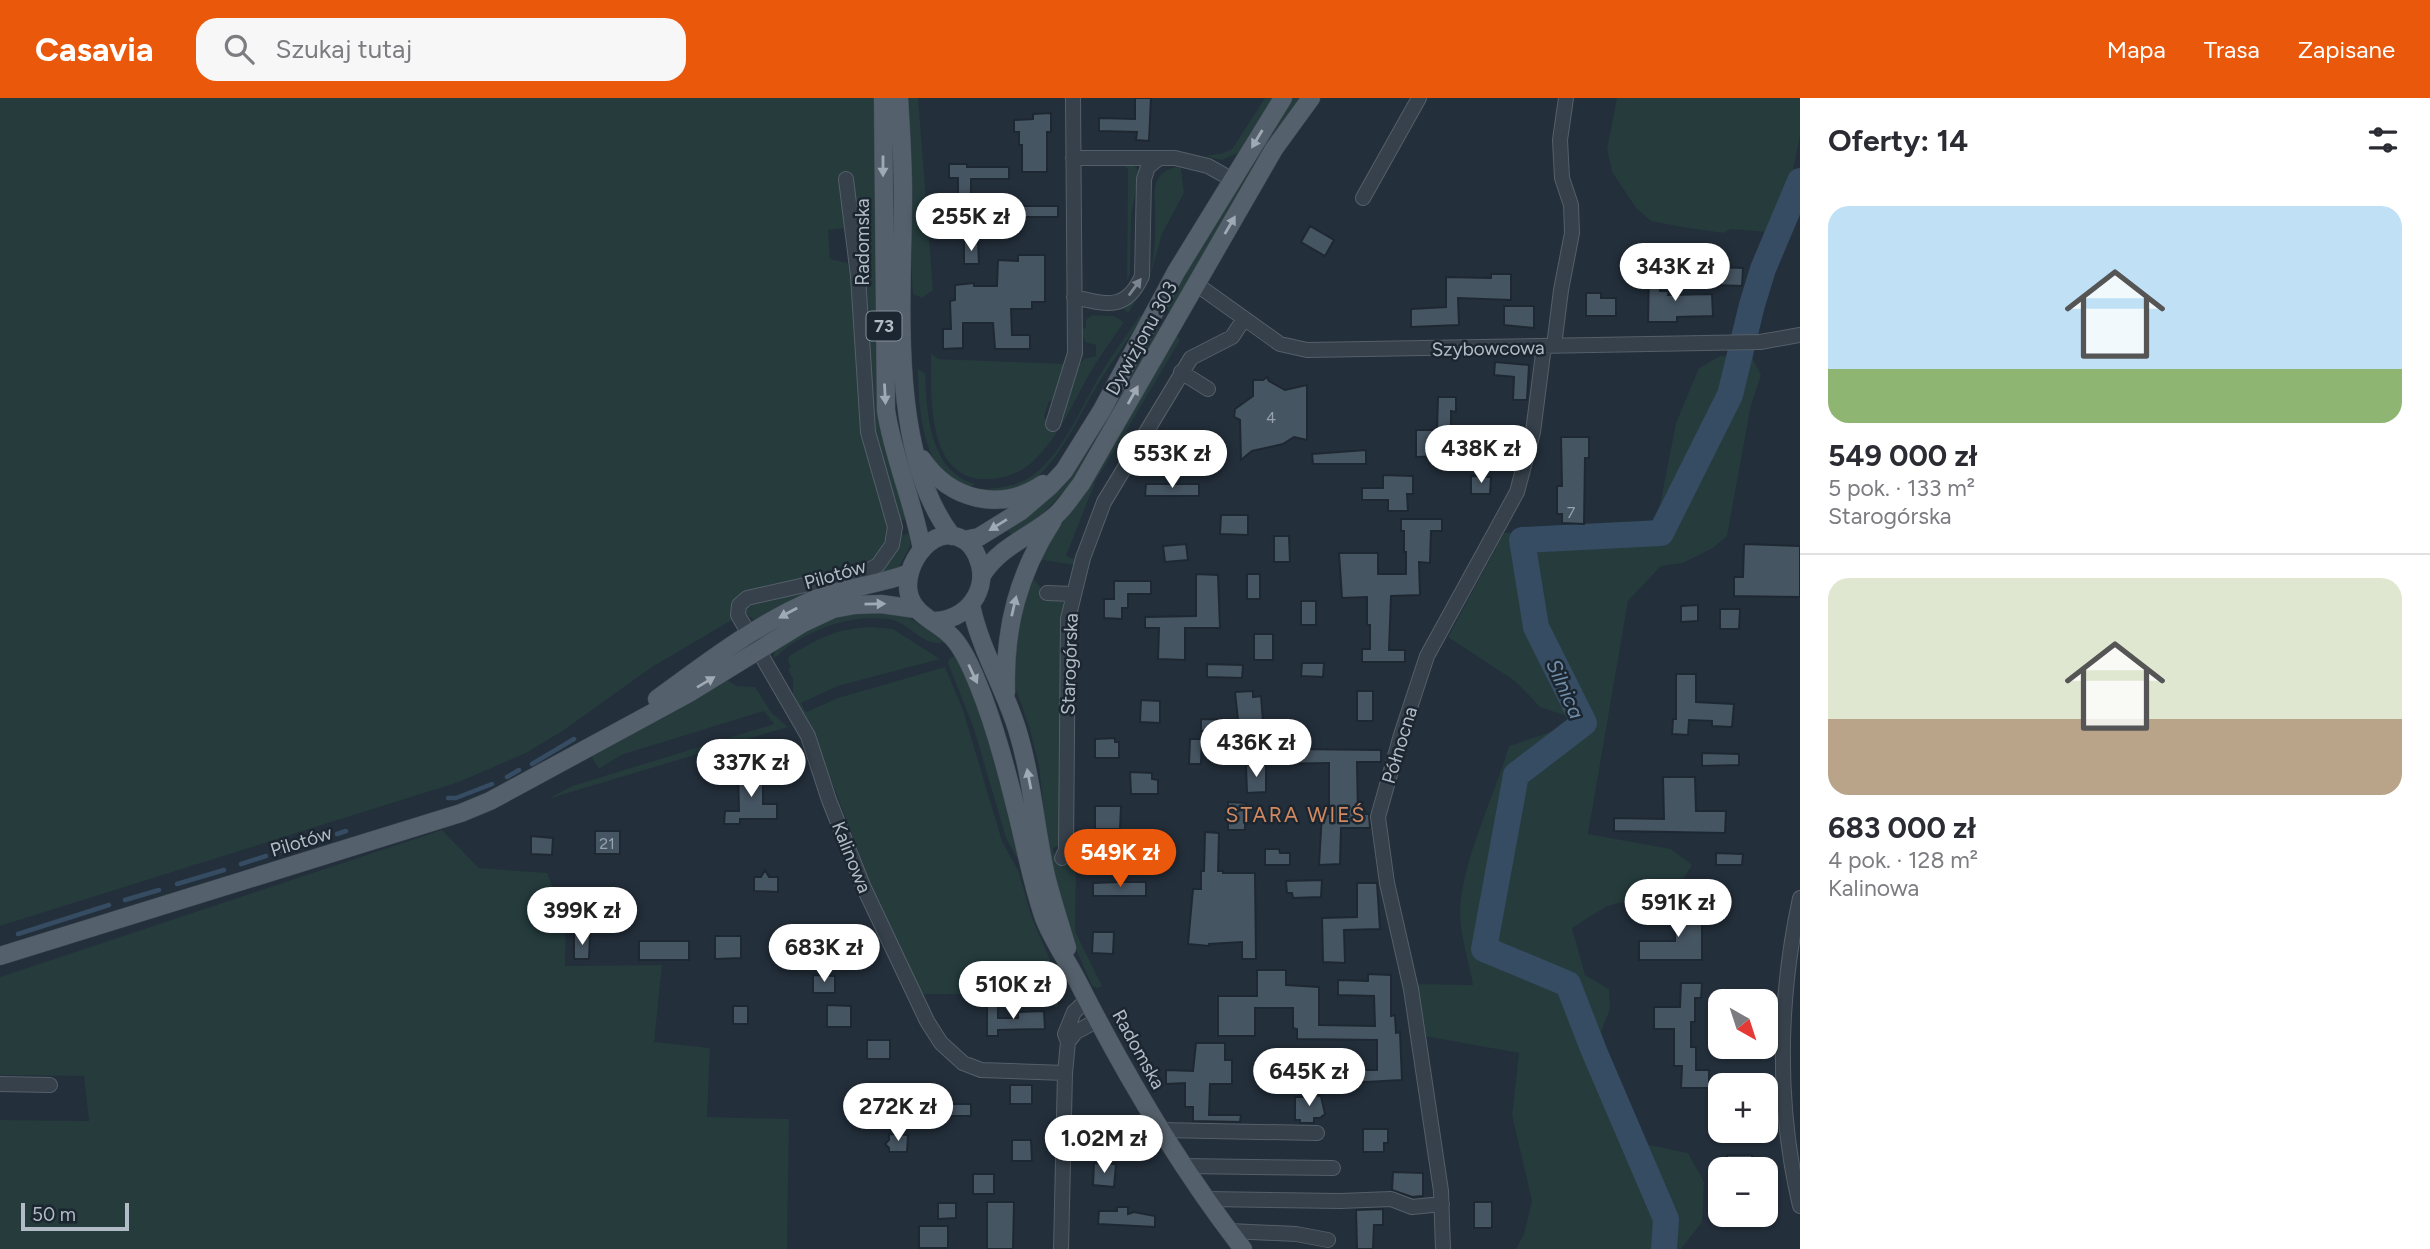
<!DOCTYPE html>
<html lang="pl">
<head>
<meta charset="utf-8">
<style>
  :root { --surface:#fff; --page:#f7f7f7; --text:#2b2b33; --muted:#7c7c81; --line:#e1e1e2; --accent:#ea580c }
  body { margin:0; font-family:Figtree,sans-serif; background:var(--page); color:var(--text); height:100vh; display:flex; flex-direction:column; font-size:26px; white-space:nowrap }
  * { box-sizing:border-box; margin:0 }
  p { font-size:23px; color:var(--muted) }
  .icon { flex:none; width:38px; height:38px; fill:none; stroke:currentColor; stroke-width:2; stroke-linecap:round; stroke-linejoin:round }
  .map { position:relative; flex:1; overflow:hidden }
  .sheet { display:flex; flex-direction:column; background:var(--surface); width:630px }
  .sheet>* { flex:none }
  .needle { width:46px; rotate:141deg }
  .tools { position:absolute; left:1708px; top:891px; display:grid; gap:14px }
  .tools a { display:grid; place-items:center; width:70px; height:70px; border-radius:14px; background:var(--surface); box-shadow:0 2px 5px #0004; font-size:35px }
  .scale { position:absolute; left:21px; bottom:18px; width:108px; box-sizing:border-box; padding-left:7px; border:4px solid #b2bcc7; border-top:0; font-size:19px; line-height:24px; white-space:nowrap; color:#b2bcc7; -webkit-text-stroke:5px #1c2630; paint-order:stroke }
  .price { position:absolute; translate:-50% -60px; padding:0 16px; border-radius:24px; background:#fff; color:#222; font-size:23px; line-height:46px; filter:drop-shadow(0 2px 4px #0008) }
  .price::after { content:''; position:absolute; left:50%; top:42px; width:21px; height:16px; margin-left:-10px; background:inherit; clip-path:polygon(0 0,100% 0,50% 100%) }
  .price.on { background:var(--accent); color:#fff }
  ul { padding:0; list-style:none }
  li { display:grid; align-content:center; gap:14px; height:371px; padding:0 28px }
  li+li { border-top:2px solid var(--line) }
  li span { display:grid; place-items:center; height:217px; border-radius:21px; color:#555 }
  li>.icon { margin-inline-start:auto }
  span .icon { width:126px; height:126px; fill:#fffc; stroke-width:1 }
  li b { font-size:30px }
  h2 { display:flex; justify-content:space-between; align-items:center; height:84px; padding:0 28px; font-size:30px }
  header { display:flex; align-items:center; gap:42px; box-sizing:border-box; height:98px; padding:0 35px; background:var(--accent); color:#fff }
  header strong { font-size:33px }
  nav { display:flex; gap:38px; margin-inline-start:auto; font-size:24px }
  .search { width:490px; height:63px; background:var(--page); display:flex; align-items:center; gap:18px; box-sizing:border-box; padding:0 24px; border-radius:21px; color:var(--muted); font-size:26px }
  main { display:flex; flex:1; min-height:0 }
  .map>svg:first-child { display:block }
  .green { fill:#253b3c }
  .lines { fill:none; stroke-linecap:round; stroke-linejoin:round }
  .stream { stroke:#364c62; stroke-width:4.5 }
  .river { stroke:#364c62; stroke-width:26 }
  .building { fill:#465562; stroke:#1e2832; stroke-width:2 }
  .minor-casing { stroke:#555f69; stroke-width:16 }
  .major-casing { stroke:#404a54; stroke-width:19 }
  .minor { stroke:#36414b; stroke-width:14 }
  .major { stroke:#54606b; stroke-width:18 }
  .oneway { fill:#9faab5 }
  .oneway2 { fill:#7a858f }
  .labels { text-anchor:middle; stroke-width:5; stroke-linejoin:round; paint-order:stroke }
  .number-label { font-size:16px; fill:#97a2ae }
  .shield { fill:#1c2630; stroke:#858f9a; stroke-width:2 }
  .shield-label { font-size:18px; font-weight:bold; fill:#b2bcc7 }
  .street-label { font-size:19px; fill:#b2bcc7; stroke:#1c2630 }
  .water-label { font-size:21px; font-style:italic; fill:#728faa; stroke:#1c2630 }
  .neighbourhood-label { font-size:21px; letter-spacing:2px; fill:#d38960; stroke:#1c2630 }
</style>
</head>
<body>
<header>
<strong>Casavia</strong>
<div class="search"><svg class="icon" aria-label="search" viewBox="0 0 24 24"><circle cx="10" cy="10" r="6"/><path d="M15 15l6 6"/></svg>Szukaj tutaj</div>
<nav><a>Mapa</a><a>Trasa</a><a>Zapisane</a></nav>
</header>
<main>
<div class="map">
<svg width="1800" height="1151" viewBox="0 0 1800 1151">
  <rect width="100%" height="100%" fill="#232f3b"/>
  <path class="green" d="M0 0H876L880 330 887 360 907 421 898 424 877 352 847 130 828 132 830 161 847 165 851 175 889 428C885 448 878 459 861 469L732 508V522L652 569 564 632 526 655 459 684 0 828Z
    M905 0H918L933 192 922 200 913 196 912 183 910 58Z
    M1265 0H1273L1238 55 1222 62 1205 58 1223 55 1232 51Z
    M1292 0H1300L1268 44 1170 214 1163 210Z
    M1617 0H1800V37L1793 73 1767 134 1731 131 1724 135 1687 130 1651 123 1636 110 1612 74 1607 51Z
    M1123 67H1134L1139 74 1131 118 1130 176 1122 192 1127 182 1128 71Z
    M1176 69 1181 70 1184 95 1162 136 1149 182 1128 215 1123 210C1158 190 1155 146 1155 112 1155 104 1153 93 1156 85 1159 76 1167 71 1176 69Z
    M1092 217 1114 218 1124 224C1116 236 1108 247 1100 259 1077 293 1062 339 1030 366 1018 376 1001 382 985 381 926 381 931 295 931 255L938 261 1066 266 1056 303H1049L1044 319 1049 324 1078 268 1084 261 1096 258V247L1085 244 1081 231 1086 230V222Z
    M1143 217C1129 241 1112 263 1098 286 1079 317 1057 370 1025 388 1012 395 997 395 983 396V391C1000 390 1016 388 1030 379 1061 359 1082 308 1100 277 1112 256 1127 238 1139 218Z
    M1155 225 1162 229 1070 387 1038 421 1013 440 1007 431 1076 369 1086 354Z
    M1176 237 1180 242 1126 333 1130 336 1132 344 1130 348 1120 343 1096 382 1066 458 1077 462 1075 467 1037 461 1050 439 1073 411Z
    M1720 258 1752 259 1761 277 1751 307 1727 438 1713 450 1683 465 1661 468 1628 503 1588 736 1671 751 1692 767 1677 791 1607 808 1572 830 1585 877 1609 891 1610 911 1601 934 1615 984 1640 1045 1688 1055 1704 1084 1702 1124 1681 1151H1516L1524 1136 1532 1103 1512 1017 1519 955 1424 938 1413 886 1473 887C1469 865 1461 840 1460 818 1460 766 1494 699 1509 648L1568 628 1569 619 1540 609 1515 583 1448 539 1504 435 1638 429 1651 425 1660 407 1676 325 1699 270Z
    M918 271 925 275C927 315 929 373 975 386L966 392C960 388 953 385 948 380 921 355 918 305 918 271Z
    M910 435V449L898 470 756 523 746 516V508L749 505 886 467 896 453 899 438Z
    M1031 477 1040 489 1044 502 1051 498 1061 501 1065 508 1060 747 1053 750 1056 766H1072L1076 769 1075 833 1102 888 1097 890 1092 888 1069 835 1050 771 1039 668 1030 632 1013 582 1018 515Z
    M873 514 901 515 947 543C925 553 909 523 888 521 851 517 821 528 790 547 784 551 779 557 773 561L775 552 783 544 841 516Z
    M873 529 893 531 940 561 838 588 801 605 806 614 838 600 945 569 963 612 1002 743 1018 772 1032 820 1058 880V909H1054V897L922 896 872 789 814 637 793 597V581L788 571 791 569 788 563 789 558C819 540 837 530 873 529Z
    M956 557C975 596 987 638 999 681 1008 709 1017 736 1020 765L1006 740 974 631 948 565 949 561Z
    M727 582 737 588 755 589 771 614 788 629 548 701 572 688 774 626 764 613 621 657 599 671 591 658Z
    M442 732 479 770 547 775 566 823 565 868 662 867 654 944 710 950 707 1019 789 1021 787 1151H0V1022L89 1023 84 978 0 977V879Z"/>
  <g class="lines">
    <path class="stream" d="M532 666 574 641
      M507 679 519 672
      M448 700H456L492 686
      M337 736 346 733
      M282 753 322 741
      M241 766 266 758
      M177 786 224 772
      M125 802 159 792
      M18 836 109 807"/>
    <path class="river" d="M1664 1151 1666 1121 1594 953 1568 886 1484 851 1516 677 1584 625 1536 529 1522 442 1661 435 1730 297 1752 207 1763 171 1800 83"/>
  </g>
  <path class="building" d="M1135 0H1151L1149 43 1136 42 1137 34 1099 33V20L1135 21Z
    M1051 15V34H1047V74H1022V47H1019V34H1014V22L1033 21V16Z
    M949 66H967V69H1009V81H971V122H958V80H949Z
    M1017 108H1058V119H1017Z
    M1310 128 1334 142 1325 158 1301 144Z
    M978 143 979 166H964V144Z
    M1018 157H1045V204H1032V211H1011L1012 237H1030V251H995L993 225H963V250L943 251V231H951L950 203 955 202V187L974 185V188H997L998 162 1018 163Z
    M1714 169 1743 170 1742 188 1714 187Z
    M1649 171 1661 172 1660 193H1669L1668 197 1712 196 1713 218 1677 219V224H1648Z
    M1491 176H1511V202L1458 200 1459 227 1411 229V211L1446 209V179L1491 180Z
    M1586 195H1601V200H1616V218H1586Z
    M1504 208H1534V230L1504 227Z
    M1495 264 1529 267 1527 302H1513L1514 279 1494 277Z
    M1267 279 1269 283 1285 292 1307 287V342L1294 339 1283 346 1252 353 1241 362 1240 322 1234 319 1235 311 1253 298V282H1263Z
    M1438 299H1456V314L1451 313V358L1416 359V332H1437Z
    M1561 339H1589V360H1585L1584 426 1562 425V416H1557V388H1562Z
    M1366 352V366H1313L1312 356Z
    M1383 377 1413 378V396H1407L1408 413H1388V402H1362V390H1383Z
    M1471 378 1491 379 1490 396H1471Z
    M1146 386H1199V398H1145Z
    M1221 417H1248V437L1220 436Z
    M1401 421H1442V433H1431L1430 465 1419 464 1420 497 1391 498 1389 552H1405V564H1362V551H1370V527H1367V499L1342 500 1339 455H1378V476H1406V454H1404V433H1401Z
    M1274 438H1289L1290 464H1274Z
    M1186 446 1188 462 1165 464 1163 448Z
    M1744 446 1800 448V499L1734 498V479H1743Z
    M1196 476 1218 477 1220 530H1185V562L1158 561 1159 530H1145V519L1196 518Z
    M1247 476H1260V501H1247Z
    M1114 483H1151V496H1128V510H1122V521L1104 520V501H1114Z
    M1301 503H1316V527H1301Z
    M1698 507V523L1681 524V508Z
    M1720 511H1740L1739 531H1720Z
    M1254 536H1273V562H1254Z
    M1302 565H1324L1323 579 1301 578Z
    M1207 566 1243 567 1242 580 1207 579Z
    M1676 576H1696V604L1734 606 1732 629 1712 628V623L1689 622 1688 637 1672 636 1673 621H1676Z
    M1253 593V599L1261 598 1263 623H1269V631L1201 633V621L1238 622 1235 594Z
    M1357 593H1373V623H1357Z
    M1141 602 1160 603V625L1140 624Z
    M1294 639V651L1381 652V664H1357L1358 716H1369L1370 730H1341L1340 766 1319 767 1322 716H1329V665L1274 666 1273 640Z
    M1115 640V644H1119V660H1095V641Z
    M1190 641H1202L1201 666H1189Z
    M1702 655 1739 656V667L1702 668Z
    M1246 667H1266V694L1247 695Z
    M738 671H763V706H777V721H740V726H724L725 713H739Z
    M1130 674 1152 675V681L1158 682V696H1131Z
    M1663 679H1695L1696 713H1726L1725 735 1614 733V720L1664 721Z
    M1228 704 1246 705 1245 732H1228Z
    M1095 708H1121L1120 731H1095Z
    M595 733H620V756H595Z
    M1205 734 1219 735 1218 773H1223V775H1255L1256 861H1242V844L1209 846V848L1188 846 1193 791H1201V773H1204Z
    M531 738 553 740 552 757 531 756Z
    M1119 742 1140 743V747H1151V760H1119Z
    M1265 751H1279L1280 755H1290V767H1265Z
    M1716 755 1743 756 1742 767H1716Z
    M765 772 769 779H778V794L754 793V779H761Z
    M1322 782 1321 799 1293 800 1292 795H1287L1286 783Z
    M1119 784H1146V798H1093V785Z
    M1357 785H1377L1380 831 1344 832 1345 865 1323 864 1322 820 1357 819Z
    M1675 810H1702V862H1639V843H1675Z
    M1093 834H1114L1113 856 1092 855Z
    M574 836 590 837 589 861H574Z
    M715 838H741V860L715 861Z
    M639 843H689V862H639Z
    M1257 872H1286V887L1319 889V927L1375 928 1374 898 1338 897V882L1368 883V876L1391 877V918L1395 917 1396 935 1400 934 1402 982 1348 985V972H1377V942L1297 941V931L1293 930V910H1255V938H1218V898H1257Z
    M813 877 835 878V895H813Z
    M1681 885H1702L1701 900H1695V924H1691V949H1696V972H1709V990H1681L1682 968H1674V931H1654V909H1680Z
    M987 903H998V920H1018V914L1044 913 1045 931 998 932V938H987Z
    M827 907 851 908V929H827Z
    M733 908H748V926H733Z
    M867 942H890V961H867Z
    M1196 945H1225V962H1232V986H1210L1209 1017H1241L1240 1024 1193 1023V1009H1185V985L1166 986V972L1193 973Z
    M1010 987H1032V1006H1010Z
    M869 994 874 998 881 999V1017H859V998H864Z
    M1305 996 1321 998 1325 1016 1320 1020H1314V1025H1300V1022H1295V999H1303Z
    M949 1006H971V1018H949Z
    M1363 1031H1388V1045H1384V1054H1363Z
    M889 1036 908 1037 907 1054H889V1050L885 1046 889 1042Z
    M1012 1042H1031L1032 1063H1012Z
    M1727 1057H1752V1069H1728Z
    M1094 1065 1116 1066 1114 1089 1093 1087Z
    M1393 1074 1423 1075V1098L1412 1099 1392 1092Z
    M973 1076H994V1096H973Z
    M987 1104H1014L1013 1151H987Z
    M1474 1104H1492V1130H1474Z
    M938 1105H956V1120L938 1121Z
    M1117 1109H1128V1116L1134 1114 1155 1118V1129L1098 1126 1099 1113H1117Z
    M1383 1111V1127H1374L1373 1151H1357L1356 1112Z
    M919 1128H948V1150H919Z"/>
  <g class="lines">
    <defs>
      <path id="minor" d="M1073 60H1175L1208 68 1233 82
        M846 81 858 178 868 334 895 429 892 447 878 467 867 473 747 500 739 507 738 517 808 638 829 702 864 790 927 923 941 945 963 965 981 972 1065 975
        M1363 100 1419 0
        M1196 186 1280 246 1307 252 1760 244 1800 237
        M1074 199C1105 206 1126 214 1142 178L1144 81 1148 69 1158 61
        M1554 248 1561 192 1572 135 1571 107 1562 80 1560 42 1566 0
        M1181 274 1208 291
        M1053 326 1075 255 1073 0
        M1047 495 1073 496
        M1062 760 1066 752 1068 521 1083 460 1104 404 1191 260 1232 239 1244 221
        M1800 800C1778 903 1776 1005 1800 1108
        M1068 944 1076 934 1098 922
        M0 986 50 987
        M1161 1032 1317 1035
        M1184 1068 1333 1070
        M1206 1101 1340 1103 1391 1101 1412 1109 1442 1106
        M1230 1133 1296 1136 1328 1142
        M1061 1151 1065 975 1068 944 1065 936 1074 914 1087 902
        M1443 1151 1441 1093 1411 891 1387 785 1378 719 1401 637 1427 558 1517 394 1533 334 1544 248"/>
      <path id="major" d="M883 0 886 312C893 360 914 404 922 452
        M899 0C901 32 903 64 903 96 903 197 887 354 952 438
        M922 361C950 402 1000 415 1043 386
        M964 442 979 439 1021 413 1049 389 1064 373 1102 312 1176 174 1283 0
        M982 477C1000 448 1032 438 1056 417 1066 408 1073 396 1081 386L1274 51 1311 0
        M971 507C980 551 1004 589 1017 631 1032 679 1035 729 1046 778 1052 802 1060 826 1067 850
        M932 523C966 524 992 491 977 458 975 453 970 445 964 442 933 423 902 468 909 496 914 518 939 524 953 540 964 552 972 571 978 586 994 625 1005 666 1015 707 1025 745 1031 783 1044 820 1053 843 1068 864 1079 886 1126 978 1179 1069 1243 1151
        M1006 594C1004 530 1018 476 1053 422
        M657 601C705 566 755 527 811 503 842 489 877 488 909 475
        M0 858 461 715 490 703 689 595 803 525 833 511 855 507 881 506 916 511"/>
    </defs>
    <use href="#minor" class="minor-casing"/>
    <use href="#major" class="major-casing"/>
    <use href="#minor" class="minor"/>
    <use href="#major" class="major"/>
  </g>
  <defs><path id="oneway-solid" d="M-6-.8H1V-3.2L6.5 0L1 3.2V.8H-6Z" transform="scale(1.75)"/></defs>
  <g class="oneway">
    <use href="#oneway-solid" transform="translate(1257 41) rotate(121)"/>
    <use href="#oneway-solid" transform="translate(883 68) rotate(90)"/>
    <use href="#oneway-solid" transform="translate(1230 127) rotate(-60)"/>
    <use href="#oneway-solid" transform="translate(885 296) rotate(87)"/>
    <use href="#oneway-solid" transform="translate(1133 297) rotate(-61)"/>
    <use href="#oneway-solid" transform="translate(998 427) rotate(148)"/>
    <use href="#oneway-solid" transform="translate(875 506) rotate(-1)"/>
    <use href="#oneway-solid" transform="translate(1014 508) rotate(-77)"/>
    <use href="#oneway-solid" transform="translate(788 515) rotate(151)"/>
    <use href="#oneway-solid" transform="translate(973 576) rotate(65)"/>
    <use href="#oneway-solid" transform="translate(706 584) rotate(-31)"/>
    <use href="#oneway-solid" transform="translate(1029 681) rotate(-101)"/>
  </g>
  <use class="oneway2" href="#oneway-solid" transform="translate(1135 189) rotate(-54)"/>
  <g class="labels">
    <g class="number-label">
      <text x="1271" y="325">4</text>
      <text x="1571" y="420">7</text>
      <text x="607" y="751">21</text>
    </g>
    <rect class="shield" x="866.5" y="213.5" width="35" height="29" rx="5"/>
    <g class="shield-label">
      <text x="884" y="234">73</text>
    </g>
    <g class="street-label">
      <text transform="translate(862 144) rotate(-90)" y="7">Radomska</text>
      <text transform="translate(1141 240) rotate(-61)" y="7">Dywizjonu 303</text>
      <text transform="translate(1488 250) rotate(-1)" y="7">Szybowcowa</text>
      <text transform="translate(835 476) rotate(-16)" y="7">Pilotów</text>
      <text transform="translate(1069 566) rotate(-88)" y="7">Starogórska</text>
      <text transform="translate(1399 647) rotate(-73)" y="7">Północna</text>
      <text transform="translate(301 743) rotate(-17)" y="7">Pilotów</text>
      <text transform="translate(852 759) rotate(68)" y="7">Kalinowa</text>
      <text transform="translate(1139 951) rotate(61)" y="7">Radomska</text>
    </g>
    <g class="water-label">
      <text transform="translate(1565 591) rotate(66)" y="7">Silnica</text>
    </g>
    <g class="neighbourhood-label">
      <text x="1296" y="724">STARA WIEŚ</text>
    </g>
  </g>
</svg>
<div class="tools">
<a><svg class="needle" viewBox="-14 -14 28 28"><path d="M0-13l5 13h-10z" fill="#e53935"/><path d="M0 13l5-13h-10z" fill="#7c7c81"/></svg></a>
<a>+</a>
<a>−</a>
</div>
<div class="scale">50 m</div>
<b class="price" style="left:971px;top:155px">255K zł</b>
<b class="price" style="left:1675px;top:205px">343K zł</b>
<b class="price" style="left:1481px;top:387px">438K zł</b>
<b class="price" style="left:1172px;top:392px">553K zł</b>
<b class="price" style="left:1256px;top:681px">436K zł</b>
<b class="price" style="left:751px;top:701px">337K zł</b>
<b class="price on" style="left:1120px;top:791px">549K zł</b>
<b class="price" style="left:1678px;top:841px">591K zł</b>
<b class="price" style="left:582px;top:849px">399K zł</b>
<b class="price" style="left:824px;top:886px">683K zł</b>
<b class="price" style="left:1013px;top:923px">510K zł</b>
<b class="price" style="left:1309px;top:1010px">645K zł</b>
<b class="price" style="left:898px;top:1045px">272K zł</b>
<b class="price" style="left:1104px;top:1077px">1.02M zł</b>
</div>
<section class="sheet">
<h2>Oferty: 14<svg class="icon" aria-label="filters" viewBox="0 0 24 24"><path d="M4 7h16M4 17h16"/><circle cx="9" cy="7" r="2"/><circle cx="15" cy="17" r="2"/></svg></h2>
<ul>
<li><span style="background:linear-gradient(#bfe0f5 75%,#8fb573 0)"><svg class="icon" aria-label="home" viewBox="0 0 24 24"><path d="M3 11l9-7 9 7M6 9v11h12V9"/></svg></span><div><b>549 000 zł</b><p>5 pok. · 133 m²</p><p>Starogórska</p></div></li>
<li><span style="background:linear-gradient(#dfe7d0 65%,#b9a48a 0)"><svg class="icon" aria-label="home" viewBox="0 0 24 24"><path d="M3 11l9-7 9 7M6 9v11h12V9"/></svg></span><div><b>683 000 zł</b><p>4 pok. · 128 m²</p><p>Kalinowa</p></div></li>
</ul>
</section>
</main>
</body>
</html>
